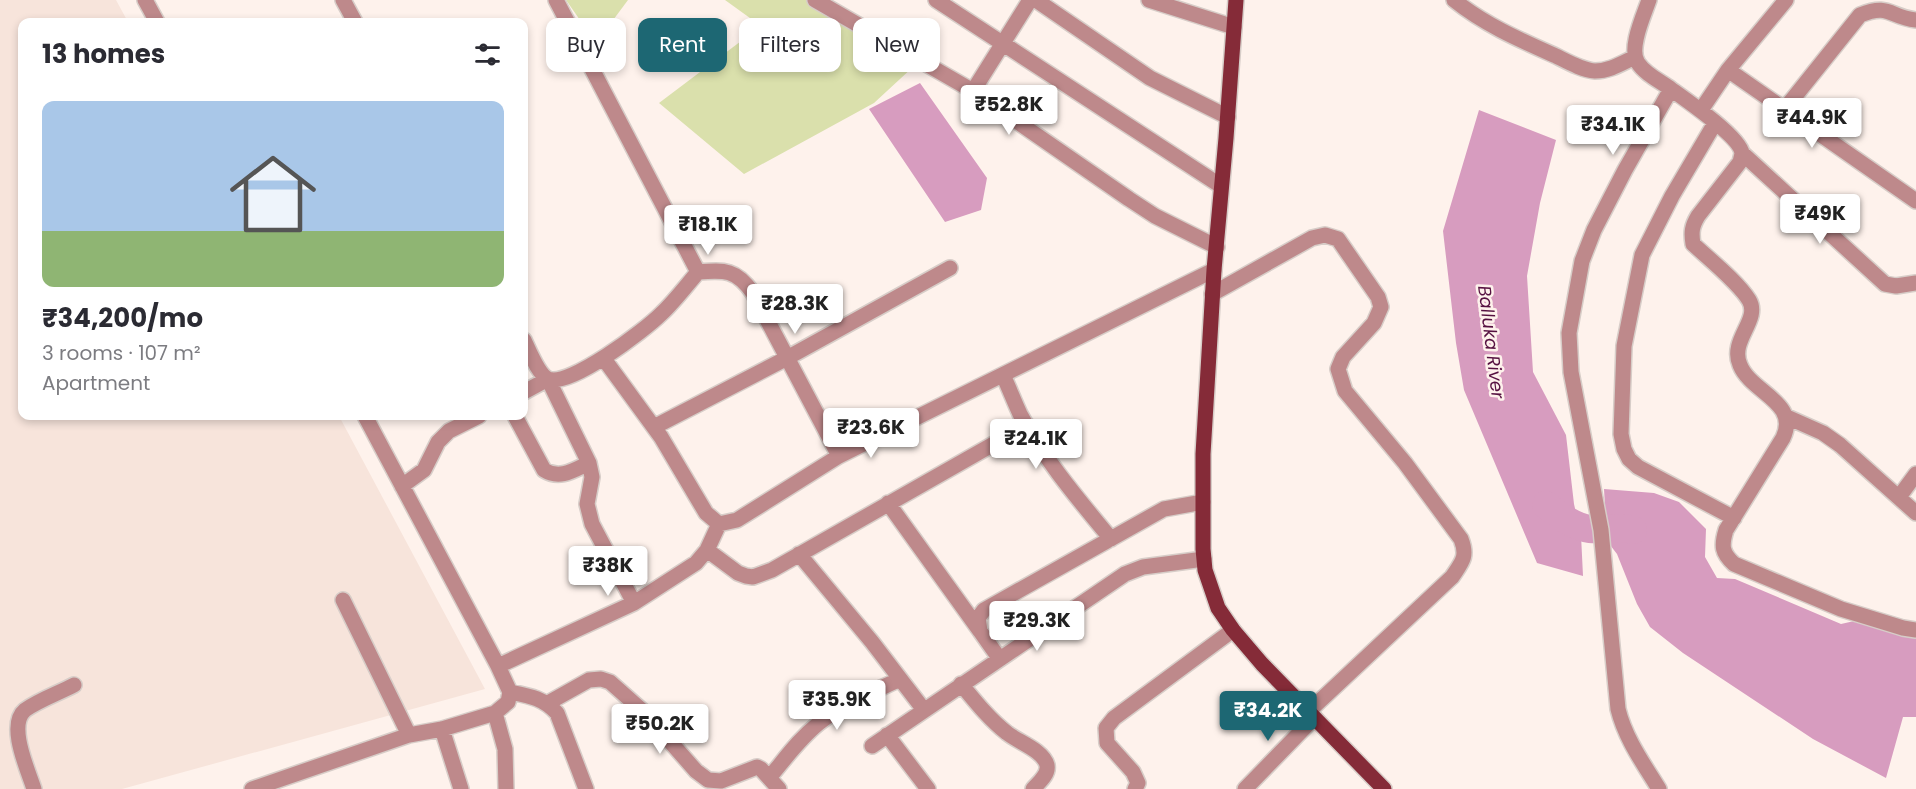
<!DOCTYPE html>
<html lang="en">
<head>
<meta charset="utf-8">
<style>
  :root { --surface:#fff; --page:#f2f2f3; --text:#2b2b33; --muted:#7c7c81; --line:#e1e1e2; --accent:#1d6773 }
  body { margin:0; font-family:Poppins,sans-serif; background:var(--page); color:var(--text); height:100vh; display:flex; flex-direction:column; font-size:22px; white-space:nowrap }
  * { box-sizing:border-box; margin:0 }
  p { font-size:20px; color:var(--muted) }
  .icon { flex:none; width:33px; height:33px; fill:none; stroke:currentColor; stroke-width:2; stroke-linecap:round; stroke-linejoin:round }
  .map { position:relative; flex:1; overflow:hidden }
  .drawer { position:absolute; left:18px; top:18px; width:510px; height:402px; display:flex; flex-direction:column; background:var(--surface); border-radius:12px; box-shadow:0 3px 9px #0003 }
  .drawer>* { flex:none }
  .top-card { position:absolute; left:546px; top:18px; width:570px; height:54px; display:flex; gap:12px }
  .price { position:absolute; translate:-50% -51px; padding:0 14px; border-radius:6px; background:#fff; color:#222; font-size:20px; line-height:39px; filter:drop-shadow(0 2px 3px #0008) }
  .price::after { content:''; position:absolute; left:50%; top:36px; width:18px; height:14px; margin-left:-9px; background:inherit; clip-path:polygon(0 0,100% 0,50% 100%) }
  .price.current { background:var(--accent); color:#fff }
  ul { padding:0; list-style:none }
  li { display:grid; align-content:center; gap:12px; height:318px; padding:0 24px }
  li+li { border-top:2px solid var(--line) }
  li span { display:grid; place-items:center; height:186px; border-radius:12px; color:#555 }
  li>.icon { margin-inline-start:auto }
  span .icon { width:108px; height:108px; fill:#fffc; stroke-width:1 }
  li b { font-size:26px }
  h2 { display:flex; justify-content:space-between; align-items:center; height:72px; padding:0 24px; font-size:26px }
  .pill { padding:0 21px; border-radius:12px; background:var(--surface); box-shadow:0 3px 9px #0003; font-size:21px; line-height:54px }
  .pill.current { background:var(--accent); color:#fff }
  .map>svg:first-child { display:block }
  .built { fill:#f7e4db }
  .green { fill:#dae0ac }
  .water { fill:#d79cbf }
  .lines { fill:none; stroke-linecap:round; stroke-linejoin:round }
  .river { stroke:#d79cbf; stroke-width:28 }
  .minor-casing { stroke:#d7cdc8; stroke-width:18 }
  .major-casing { stroke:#d7cdc8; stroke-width:18 }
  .minor { stroke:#be898b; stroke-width:15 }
  .major { stroke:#852b38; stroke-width:15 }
  .labels { text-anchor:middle; stroke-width:5; stroke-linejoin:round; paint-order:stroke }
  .water-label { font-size:18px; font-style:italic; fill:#561141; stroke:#fef2ec }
</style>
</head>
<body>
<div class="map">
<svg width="1916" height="789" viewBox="0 0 1916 789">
  <rect width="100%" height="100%" fill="#fef2ec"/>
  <path class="built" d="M0 0H116L128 22H22V416H339L485 689 122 789H0Z"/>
  <path class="green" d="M566 0H628L596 43Z
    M725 0H820L883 39 913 67 874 103 744 174 659 103 761 26Z"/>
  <path class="water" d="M920 83 987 178 981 210 945 222 869 109Z
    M1479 110 1556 140 1540 203 1527 276 1533 372 1566 435 1574 504 1581 535 1583 576 1537 563 1464 390 1456 343 1443 231Z
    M1604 489 1654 493 1679 502 1706 529 1705 557 1717 578 1735 579 1841 624 1863 619 1916 633V717H1903L1886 778 1813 739 1683 653 1650 627 1637 604 1617 554 1607 541Z"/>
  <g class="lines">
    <path class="river" d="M1546 505C1559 515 1573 527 1590 529 1605 531 1619 525 1633 530"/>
    <defs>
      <path id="minor" d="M145 0 157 22
        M343 0 355 22
        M815 0 973 91 1129 199 1155 216 1217 247
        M936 0 1221 186
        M1036 0 1150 78 1228 117
        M1149 0 1234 27
        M1454 0C1485 25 1520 40 1556 56 1568 62 1582 70 1595 71 1610 71 1622 63 1635 57
        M1649 0C1644 15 1628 49 1638 63 1645 74 1660 81 1671 89L1625 170 1594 230 1582 261 1569 333 1571 372 1601 530 1618 709C1625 738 1643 763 1659 789
        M1728 70 1916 201
        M1671 89C1685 99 1740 137 1742 153 1742 154 1740 162 1740 162L1698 216C1692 226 1691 232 1693 244 1709 259 1738 282 1749 300 1761 320 1729 340 1740 365 1751 393 1800 402 1783 438L1726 530C1721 546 1722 553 1734 564L1841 609 1903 628 1916 630
        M973 91 1030 0
        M1701 110 1728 70 1786 0
        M1784 110 1860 15C1890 3 1889 17 1916 20
        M1715 123 1672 196 1642 255 1624 346 1621 434 1624 449 1629 459 1638 467 1734 518
        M1742 153 1885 284 1896 286 1916 283
        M698 272C725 270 736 269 753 293L839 456
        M1212 294 1312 238 1325 235 1338 239 1378 297 1381 307 1374 323 1343 357 1338 369 1345 391 1405 463 1461 539C1468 557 1462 562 1452 577L1308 712
        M524 340C529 350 538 374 548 379 569 388 645 330 661 314 674 302 686 286 698 272L556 0
        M604 359 661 437 706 513 719 524 737 520 839 456 1214 270
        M1003 375C1009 388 1014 401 1020 414 1044 459 1078 499 1111 539
        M524 392 548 379 589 463 592 477 587 504 592 524 634 603
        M515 416 544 470C560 480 574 470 589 463
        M1787 417 1823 433 1840 445 1916 513
        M654 427 787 358 950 268
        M402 486 424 470 438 442 449 431 479 416
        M1899 497 1916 474
        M888 503 980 631
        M707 550 738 573 746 576 753 577 772 570 1027 425
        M799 554 872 642 924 710
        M343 600 409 735
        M999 658 980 631 978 618 984 610 1164 509 1203 502
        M498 666 634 603 696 563 707 550 719 524
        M961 684C975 701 989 719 1007 733 1018 742 1043 750 1047 765 1049 775 1038 783 1033 789
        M510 692C530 696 543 698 557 713L586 789
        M548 703 589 680 601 679 610 682 645 713 696 771 708 780 721 781 757 767 761 769 779 789
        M495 713 505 749 506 789
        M442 729 461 789
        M887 735 928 789
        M872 746 1125 574 1143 567 1204 559
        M769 778C785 759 799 739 819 723 843 704 873 692 900 679
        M34 789C28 770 7 725 25 710 39 700 59 693 74 685
        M252 789 409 735 442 729 495 713 508 702 510 692 498 666 365 416
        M1135 789 1138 783 1133 772 1107 743 1106 728 1114 718 1233 630
        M1245 789 1314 718"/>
      <path id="major" d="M1236 0 1226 138 1214 270 1203 454V549L1205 570 1218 608 1233 630 1262 664 1384 789"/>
    </defs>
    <use href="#minor" class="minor-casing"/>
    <use href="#major" class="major-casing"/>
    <use href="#minor" class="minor"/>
    <use href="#major" class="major"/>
  </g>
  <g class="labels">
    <g class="water-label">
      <text transform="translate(1491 342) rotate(83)" y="6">Balluka River</text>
    </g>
  </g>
</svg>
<b class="price" style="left:1009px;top:136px">₹52.8K</b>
<b class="price" style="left:1812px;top:149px">₹44.9K</b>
<b class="price" style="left:1613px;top:156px">₹34.1K</b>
<b class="price" style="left:1820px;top:245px">₹49K</b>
<b class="price" style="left:708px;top:256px">₹18.1K</b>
<b class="price" style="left:795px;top:335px">₹28.3K</b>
<b class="price" style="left:871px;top:459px">₹23.6K</b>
<b class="price" style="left:1036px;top:470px">₹24.1K</b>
<b class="price" style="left:608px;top:597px">₹38K</b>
<b class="price" style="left:1037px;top:652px">₹29.3K</b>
<b class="price" style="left:837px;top:731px">₹35.9K</b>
<b class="price current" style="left:1268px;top:742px">₹34.2K</b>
<b class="price" style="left:660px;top:755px">₹50.2K</b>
<div class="top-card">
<a class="pill">Buy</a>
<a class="pill current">Rent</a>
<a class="pill">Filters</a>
<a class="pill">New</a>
</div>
<section class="drawer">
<h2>13 homes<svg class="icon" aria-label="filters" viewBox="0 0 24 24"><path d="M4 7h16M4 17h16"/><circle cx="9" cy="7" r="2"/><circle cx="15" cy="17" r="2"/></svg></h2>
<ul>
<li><span style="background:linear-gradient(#a9c7e8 70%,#8fb573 0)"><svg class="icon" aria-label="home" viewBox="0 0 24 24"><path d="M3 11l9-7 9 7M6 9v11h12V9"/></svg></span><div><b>₹34,200/mo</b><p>3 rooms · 107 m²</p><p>Apartment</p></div></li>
</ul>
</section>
</div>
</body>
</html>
